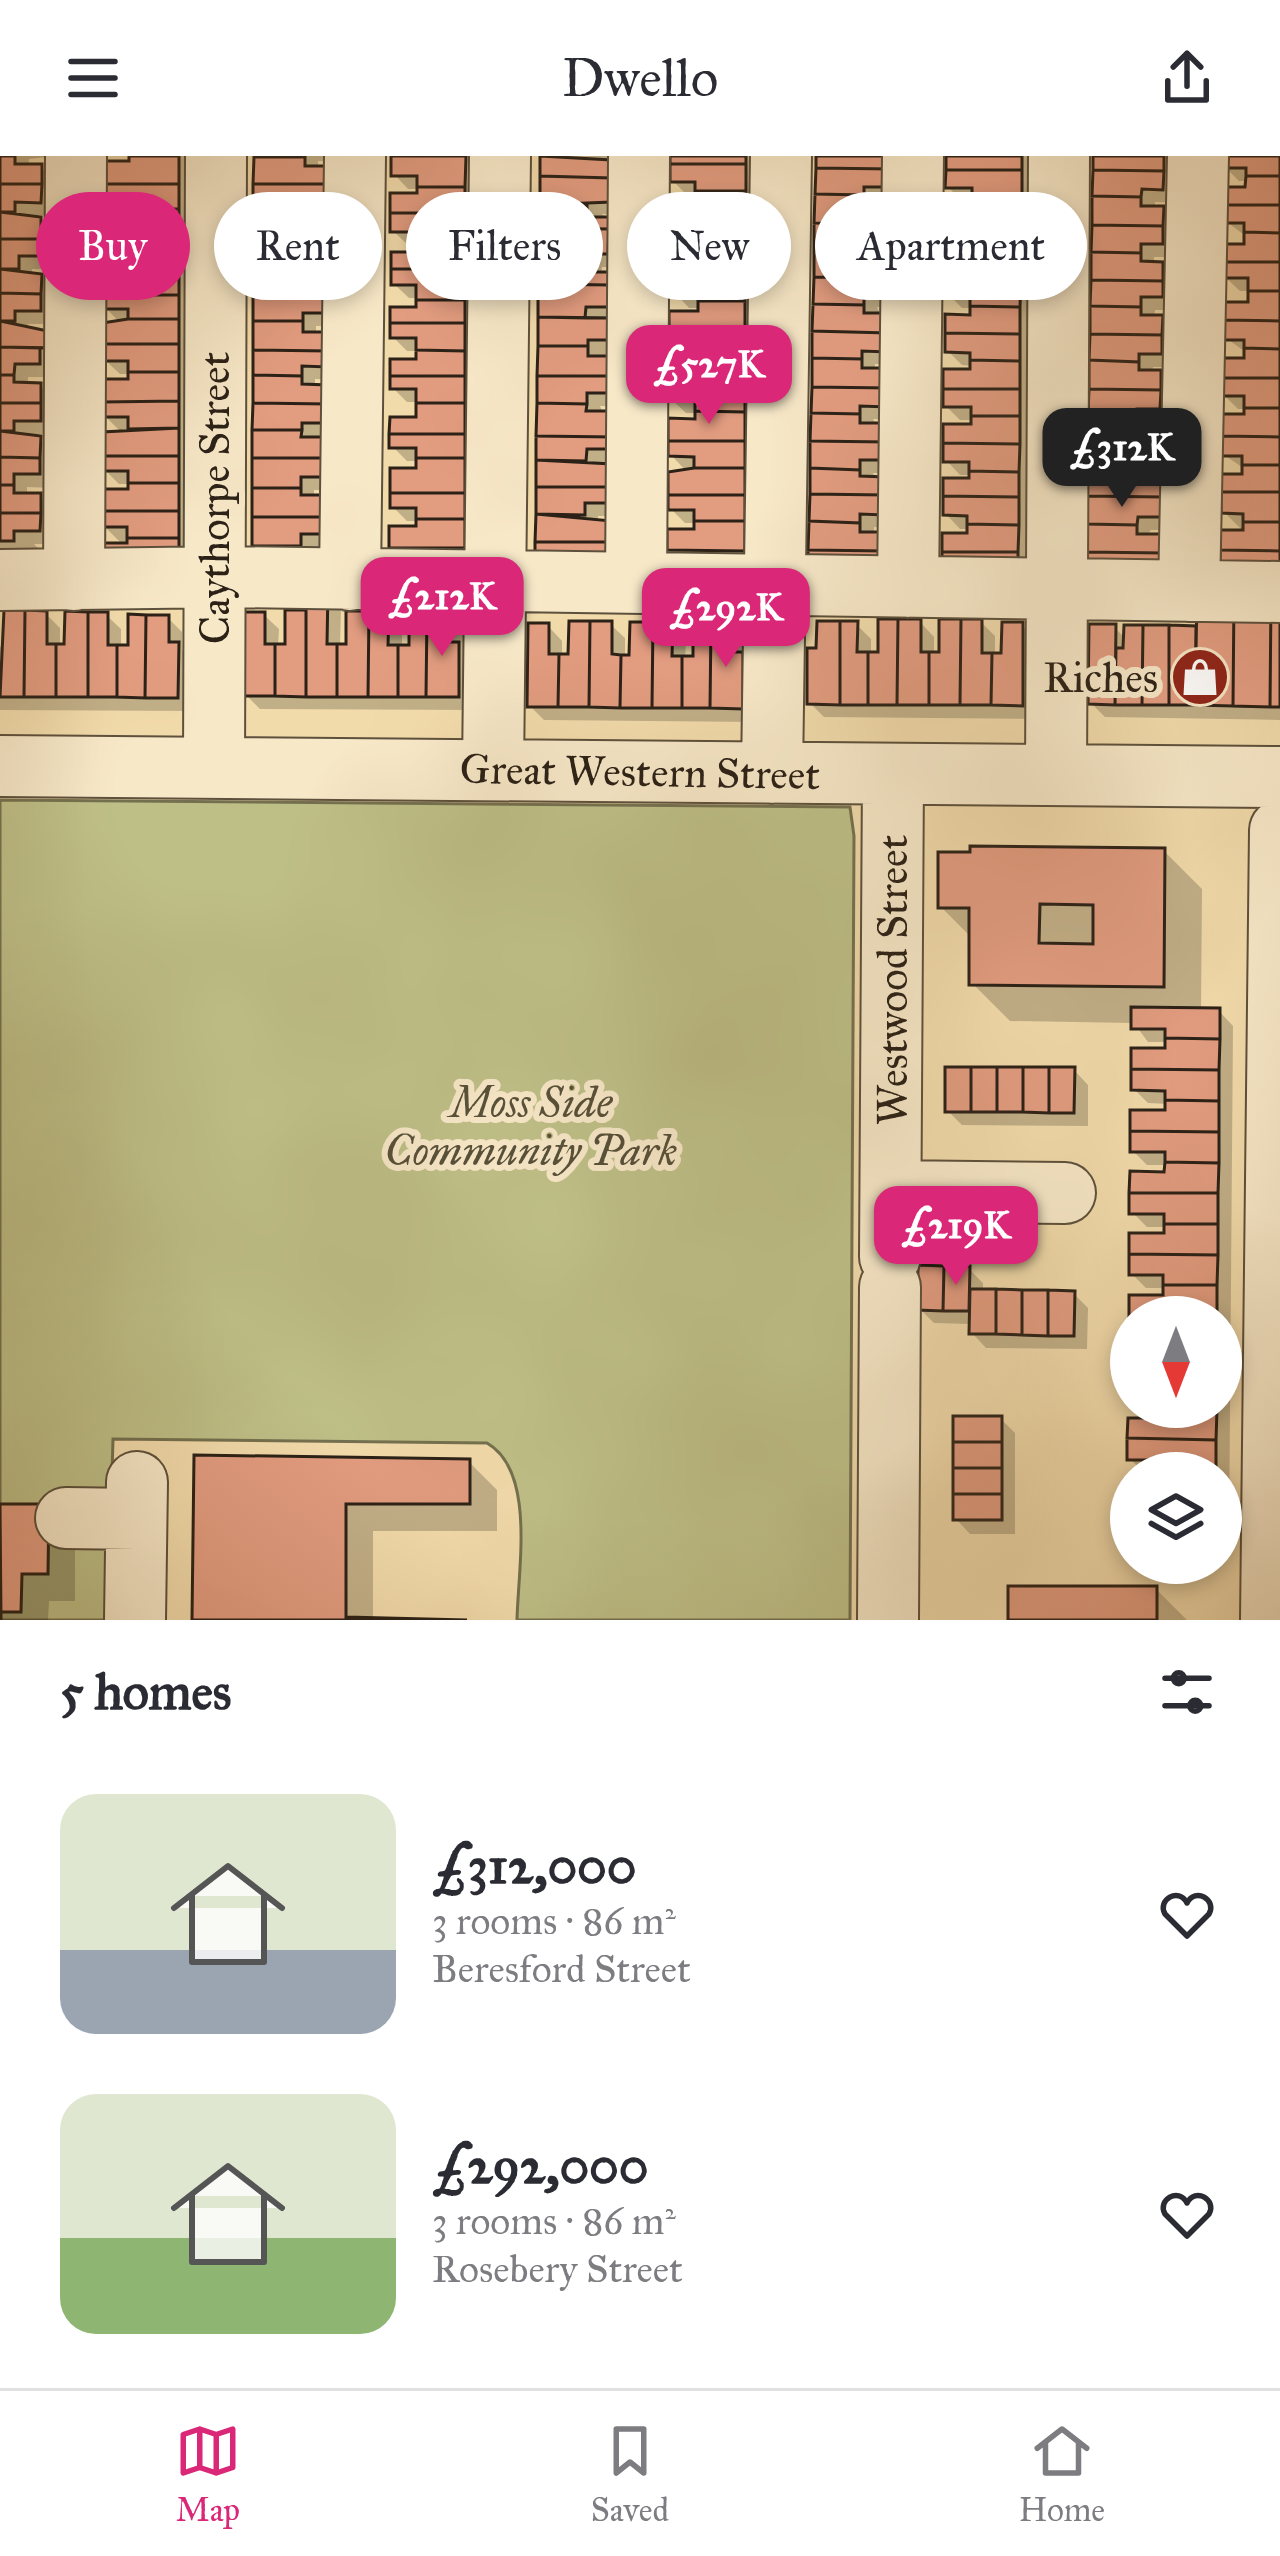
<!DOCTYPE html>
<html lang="en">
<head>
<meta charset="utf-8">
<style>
  :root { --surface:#fff; --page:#f7f7f7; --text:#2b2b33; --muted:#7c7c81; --line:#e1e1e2; --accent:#db2777 }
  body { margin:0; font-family:"IM FELL Great Primer",serif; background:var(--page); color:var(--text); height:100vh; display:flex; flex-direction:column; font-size:45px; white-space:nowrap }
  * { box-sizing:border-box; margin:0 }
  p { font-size:39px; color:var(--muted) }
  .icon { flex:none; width:66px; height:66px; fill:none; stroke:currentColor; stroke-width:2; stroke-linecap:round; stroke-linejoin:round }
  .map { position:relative; height:1464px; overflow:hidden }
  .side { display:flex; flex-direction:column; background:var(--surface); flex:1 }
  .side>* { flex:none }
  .top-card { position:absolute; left:36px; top:36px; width:1209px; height:108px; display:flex; gap:24px }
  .needle { width:78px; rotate:180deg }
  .tools { position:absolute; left:1110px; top:1140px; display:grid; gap:24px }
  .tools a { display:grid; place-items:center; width:132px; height:132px; border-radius:50%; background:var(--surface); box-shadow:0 6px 18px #0003; font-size:60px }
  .price { position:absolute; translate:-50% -102px; padding:0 27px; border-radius:24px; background:var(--accent); color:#fff; font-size:39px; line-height:78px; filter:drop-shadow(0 3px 6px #0008) }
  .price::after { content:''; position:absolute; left:50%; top:72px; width:36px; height:27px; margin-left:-18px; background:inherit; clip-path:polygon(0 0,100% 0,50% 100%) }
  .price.on { background:#222; color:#fff }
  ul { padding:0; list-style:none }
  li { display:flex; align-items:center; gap:36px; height:300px; padding:0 60px }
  li span { display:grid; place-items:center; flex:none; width:336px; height:240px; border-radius:36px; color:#555 }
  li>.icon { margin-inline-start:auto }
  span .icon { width:144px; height:144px; fill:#fffc; stroke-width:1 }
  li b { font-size:51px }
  h2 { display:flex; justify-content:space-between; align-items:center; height:144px; padding:0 60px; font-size:51px }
  .pill { padding:0 42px; border-radius:54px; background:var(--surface); box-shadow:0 6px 18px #0003; font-size:42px; line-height:108px }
  .pill.on { background:var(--accent); color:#fff }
  header { display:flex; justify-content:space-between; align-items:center; height:156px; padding:0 60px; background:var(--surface); font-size:54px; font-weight:600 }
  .dock { display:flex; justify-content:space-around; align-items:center; height:168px; border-top:3px solid var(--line); background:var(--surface); font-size:33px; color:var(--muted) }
  .dock a { display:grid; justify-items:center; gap:6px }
  .dock .on { color:var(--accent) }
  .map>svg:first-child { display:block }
  .green { fill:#bebf87; stroke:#74704f; stroke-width:3 }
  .shadow { fill:#0003 }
  .building { fill:#e29c80; stroke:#2b2117; stroke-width:3; fill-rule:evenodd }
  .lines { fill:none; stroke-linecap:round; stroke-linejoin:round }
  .minor-casing { stroke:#5d503c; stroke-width:64 }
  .minor { stroke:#f7e8c8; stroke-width:60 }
  .labels { text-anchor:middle; stroke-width:12; stroke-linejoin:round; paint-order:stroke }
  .street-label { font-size:42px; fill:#2b2117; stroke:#f7e8c8 }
  .poi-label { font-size:42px; fill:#2b2117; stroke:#f7e8c8; text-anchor:end }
  .park-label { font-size:42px; font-style:italic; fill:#575039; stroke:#f7e8c8 }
</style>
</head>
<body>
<header><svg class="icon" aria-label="menu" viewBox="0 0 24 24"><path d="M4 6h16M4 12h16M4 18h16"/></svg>Dwello<svg class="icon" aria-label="share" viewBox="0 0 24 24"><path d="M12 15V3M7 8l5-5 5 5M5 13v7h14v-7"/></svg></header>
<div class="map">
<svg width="1280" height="1464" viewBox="0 0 1280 1464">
  <rect width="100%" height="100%" fill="#f2dbab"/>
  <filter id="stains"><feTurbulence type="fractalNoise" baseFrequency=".00167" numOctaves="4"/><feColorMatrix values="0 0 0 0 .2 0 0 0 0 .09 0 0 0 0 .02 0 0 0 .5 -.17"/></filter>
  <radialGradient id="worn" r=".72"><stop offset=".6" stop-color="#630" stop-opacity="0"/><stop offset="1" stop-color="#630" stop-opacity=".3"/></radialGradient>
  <path class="green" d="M0 644 850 651 854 680 850 1464H517C518 1413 536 1315 487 1287L113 1283 108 1464H0Z"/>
  <path class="shadow" d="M0 0H55L29 3 28 11H41L55 26V60L35 59 54 79V113H32V121H41L55 136V168H28V175L60 181 53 221H28V230H40L54 245V278H34L54 298 53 332 27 331V340H39L54 355 53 388H34L53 408 0 424Z
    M132 0H192V422L124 390 104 370 131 336V328H119L105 314 124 279 105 260 131 226V218H120L105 204 123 170 105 151 131 117V109H120L106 95 124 60 106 42 132 8Z
    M257 0H340V5H318V13L342 62H318L341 115H319L340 170H316V179L342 224 315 223V232L341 334H314V342L340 391H314V403H269L255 388Z
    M418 0H479L478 432 392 407V373H419V365H407L393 351 419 315V305H407L392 290 419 264V246H407L393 232 419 206V195H407L393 181 419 154V142H409L394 128 419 99 420 89H408L393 75 420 40V33H408L394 18Z
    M543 0H624V59L602 58 622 79V111H602L601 119 628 197H606L626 218V250H600L626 306H606L625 326V360H598V368L538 411Z
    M673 0H759L758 434 670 409V376H697V367H685L671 353 690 319 671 299 698 266V257H686L671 243 690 209 672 190 701 158V152H689L675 137 698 95H686L672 81 698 47V39H687L673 25Z
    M819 0H895L903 95H877V106L903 152 877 151 901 209 875 208V215L901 264 873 263 900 317H873L898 372 874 371V379L825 435Z
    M949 0H1035L1032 438 970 380V373H960L946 358 972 319H960L946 304 974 271V264H960L946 250 973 216V210L962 209 948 195 973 162V152H962L948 138 974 107V96H963L948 82 969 52 948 31Z
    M1096 0H1165L1177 12V47L1155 46V53H1163L1177 67V101H1154V108L1162 109 1177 123 1176 154H1155L1154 162 1176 177 1175 211H1153L1152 217 1174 232 1173 266H1150V272H1161L1175 320 1151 319 1150 326 1175 374H1151L1103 438Z
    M1280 0 1244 376 1224 356 1245 313 1224 299 1247 253H1238L1224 239 1246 205 1247 197 1226 182 1250 149 1251 135H1240L1225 121 1246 91 1247 81 1227 66 1248 25H1239L1225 11Z
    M309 436 341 451 340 491H349L388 458 402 473V492H412L449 461 463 475V493L473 503 472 554 260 553 246 539 264 459 279 473 278 491H288L309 457Z
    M1280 443V564L1105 561 1091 547 1114 471 1126 483 1127 472 1199 473Z
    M46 458 60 472V491L106 459 121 473V492H131L168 462 182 476V494L192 504 191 555 0 554V491Z
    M920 466 934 481V499H942L981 466 995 480V500H1004L1022 469 1036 484V563L824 561 810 547 819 495 856 468 871 483V499H881Z
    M610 468 625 482V502H632L671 470 686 484 685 503H696L733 472 747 487 756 566 544 564 530 550 548 470 562 485V501H571Z
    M1164 695 1202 733 1201 855H1219L1233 870 1229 1385H1221V1317H1145L1130 1303 1165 1265V1255L1141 1251H1221V1161H1131L1132 1142H1166V1132H1146L1132 1118 1167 1080V1071H1147L1132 1056 1167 1019V1009H1147L1133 995 1168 957V948L1148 947 1134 933 1168 895V886H1148L1134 867 1010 865 972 827V782L941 751Z
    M1074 914 1088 929V970L962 969 948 955Z
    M969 1113 983 1127V1137L1074 1138 1088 1152 1087 1193 986 1192 972 1177V1168L934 1167 920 1153Z
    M1001 1263 1015 1277V1378H970L956 1363Z
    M197 1302 469 1306 497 1334V1375H373V1464H195Z
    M0 1351H47L75 1379V1445H49L48 1464H0Z
    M1156 1433 1187 1464H1011Z"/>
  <path class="building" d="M0 0H15V8H42V28H0Z
    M129 0H179V28H103V5H129Z
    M391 0H466L465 31H417V20H391Z
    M540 0 611 4V22L540 20Z
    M670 0H746V8H670Z
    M816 0H892L891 13 816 12Z
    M946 0H1022V14H946Z
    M1093 0H1164V15L1093 14Z
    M1222 0H1280V20H1246V12H1222Z
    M254 1H305V10H329V28H253Z
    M670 8H746V35H695V26H670Z
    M816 12 891 13V31H864V39L815 38Z
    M946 14H1022V41H972V32H945Z
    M1093 14 1164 15 1163 34 1142 33 1141 41 1092 40Z
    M540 20 611 22V46L540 49Z
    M1246 20H1280V49H1224V31H1245Z
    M0 28H42L41 47 15 46V56H0Z
    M103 28H179V53H129V43H103Z
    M253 28H329V49H305V57H253Z
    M417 31H465V57H390V37H417Z
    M695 35H746L745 68 669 67V44H695Z
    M815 38 864 39V47H891V68L814 67Z
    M1092 40 1141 41V50H1164L1163 70 1092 69Z
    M972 41H1022L1021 69H945L946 49H972Z
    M540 49 587 50V61H609V73L539 72Z
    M1224 49H1280V77L1244 76V67H1224Z
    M129 53H179V86H103V57Z
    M0 56 41 61V83H0Z
    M253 57H305V65H328V82L253 81Z
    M390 57H465V89L417 88V76H390Z
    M669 67 745 68V95H695V82H669Z
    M814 67 891 68 890 82 864 81V95L814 94Z
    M945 69H1021V97L971 96V83H945Z
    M1092 69 1163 70V88H1141V97L1091 96Z
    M539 72 609 73 608 98H588V104H539Z
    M1244 76 1280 77V106H1222L1223 88H1244Z
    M253 81 328 82V102H306V112H253Z
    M0 83H41V100H19V113H0Z
    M103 86H179V110H128V96H103Z
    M417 88 465 89V113H391V96H417Z
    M814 94 864 95V103H890V122L814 121Z
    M695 95H745V122L672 121V100H695Z
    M971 96 1021 97V124L945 123V104H971Z
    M1091 96 1141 97V105L1163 106V125L1091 124Z
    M539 104H588V116H611L610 129 538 128Z
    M1222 106H1280V135H1248V122H1222Z
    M128 110H179V139H102V114H128Z
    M253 112H306V121H327V138H253Z
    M0 113 42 118 41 138 0 137Z
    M391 113H465V144H416V129H391Z
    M672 121 745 122V145L672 139Z
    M814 121 890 122 889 139 864 138V149L813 148Z
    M945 123 1021 124 1020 151 970 150V139H945Z
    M1091 124 1163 125V141H1141V151L1090 150Z
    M538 128 610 129V151H586L585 162 538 161Z
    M1248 135H1280V165L1223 164V146H1248Z
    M0 137 41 138V155H15V165H0Z
    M253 138H327V157H303V165H253Z
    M102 139H179V163H128V153H102Z
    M416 144H465V167H390V151H416Z
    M698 145H745V177L669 176V155H698Z
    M813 148 864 149V157H889L888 177 812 175Z
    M970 150 1020 151V178L945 177V158L970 159Z
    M1090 150 1141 151V159H1163L1162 179 1090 178Z
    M538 161 614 162V184H588V190H538Z
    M128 163H179V188H102V167Z
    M1223 164 1280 165V193L1244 192V184H1223Z
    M0 165 62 178V192L0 191Z
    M253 165H303V176H329L328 195 253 194Z
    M390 167H465V195L416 194V182H390Z
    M812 175 888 177V196L862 195V203L812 202Z
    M669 176 745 177V203H694V192H669Z
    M945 177 1020 178V205L970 204V197L945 196Z
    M1090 178 1162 179V198H1139V206L1089 204Z
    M102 188H179V216H128V205H102Z
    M538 190H588V200H613V220H537Z
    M0 191 40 192V208H15L14 219H0Z
    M1244 192 1280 193V222H1221V202H1244Z
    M253 194 328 195V211L302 210V220L253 219Z
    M416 194 465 195V220H390V203H416Z
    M812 202 862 203V212H889V232L812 231Z
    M694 203H745V228H668V206Z
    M970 204 1020 205V233H943V213H970Z
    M1089 204 1139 206V214H1161V234L1089 233Z
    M128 216H179V245L102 246V223H128Z
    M0 219H14V226L41 227V247H0Z
    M253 219 302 220V228L328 229V248L253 247Z
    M390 220H465V247H416V233H390Z
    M537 220H613L612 237H587V248L537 247Z
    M1221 222H1280V252H1244V240H1221Z
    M668 228H745V256L695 255V244H668Z
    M812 231 889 232 888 251 860 250V258L811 257Z
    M943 233H1020V260H971V251H943Z
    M1089 233 1161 234 1160 253H1137V261L1088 259Z
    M179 245V272L128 273V261H102V246Z
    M0 247H41V265H14V275H0Z
    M253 247 328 248V267H302V274H252Z
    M416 247H465V278H389L390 261H416Z
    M537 247 587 248 586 255H613V281L536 280Z
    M1244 252H1280V281L1221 280V258H1244Z
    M695 255 745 256V285H668V262L695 263Z
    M811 257 860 258V267H888L887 286 810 285Z
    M1088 259 1137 261V269H1163L1162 288 1088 287Z
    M971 260H1020V288L943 287V268H971Z
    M179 272V300H102V276Z
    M252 274H302L301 281H328V302H252Z
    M0 275 41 280 40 302 0 301Z
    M389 278H465V302H416V292H389Z
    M536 280 613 281V293H587L586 305 536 304Z
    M1221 280 1280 281V309H1242V300H1221Z
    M668 285H745V312H694V301L668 300Z
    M810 285 887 286V304H860V314L810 312Z
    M943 287 1020 288 1019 316 969 315V306H943Z
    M1088 287 1162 288V307L1137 306V316L1087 315Z
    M102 300H179V327H128V315H102Z
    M0 301 40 302V318H14V329H0Z
    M252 302H328V321H301V332H252Z
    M416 302H465V337H390V312H416Z
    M536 304 612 308V331H536Z
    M1242 309H1280V336H1221V318H1242Z
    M694 312H745V339H668V316Z
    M810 312 860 314V320L886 321 885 339 810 338Z
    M969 315 1019 316V341L943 340V322H969Z
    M1087 315 1137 316V323H1163L1162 341 1087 340Z
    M128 327H179V355H101V333H128Z
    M0 329H14V337H41V357H0Z
    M536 331H612V347H585V359L536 358Z
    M252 332H301V339H328V361H252Z
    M1221 336H1280V366H1243V358L1221 357Z
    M390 337H465V363H416V352H390Z
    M810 338 885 339V359L860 358V367L809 365Z
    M668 339H745V365H694V354H668Z
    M943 340 1019 341V369L967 368V360L943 359Z
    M1087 340 1162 341V361H1138L1137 369 1086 368Z
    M101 355H179V382H127V371H101Z
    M0 357H41L40 375H14V385H0Z
    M536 358 612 365 611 386H535Z
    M252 361H328L327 378H301V390H252Z
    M416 363H465V392H389V370H416Z
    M694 365H745V395L667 394V373H694Z
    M809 365 860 367V376H886L885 395 808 394Z
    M1243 366H1280V395L1220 394V374H1243Z
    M967 368 1019 369 1018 396H942V377H967Z
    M1086 368 1137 369V378H1163L1162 397 1086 396Z
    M127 382H179V408H101V387H127Z
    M535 386H611V404L535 412Z
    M808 394 885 395V415L808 422Z
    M1220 394 1280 395V424L1220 413Z
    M942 396H1018V425L942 416Z
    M1086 396 1162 397V417L1085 425Z
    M306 433H328L327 488H337V541H306Z
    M1197 439 1234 440 1233 550 1195 549Z
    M1234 440H1271L1270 551 1233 550Z
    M1271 440H1280V551H1270Z
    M4 454H25L24 541H0Z
    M25 454 47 455V488H56V541H24Z
    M285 454H306V541L275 540V488H285Z
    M65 455 88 456V541H56V488H64Z
    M346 455H369L368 541H337V488H346Z
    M369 455H389L388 489H398V541H368Z
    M88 456H108V489H117V541H88Z
    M244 456H265V488H275V540H243Z
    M128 458 146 459 145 542 117 541V489H128Z
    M409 458H427L426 541H398V489H409Z
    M427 458H450V486H459V541H426Z
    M146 459H169V486H179L178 542H145Z
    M878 463H898L897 549H868V496H878Z
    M898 463H921V496H929V549H897Z
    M939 463H961L960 549H929V496H939Z
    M961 463H982V497H992L991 549H960Z
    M569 465H590L589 551H558L559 498H568Z
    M590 465H612V498L621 499 620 552 589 551Z
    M817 465H840V549L807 548V492H816Z
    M840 465H858L857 496H868V549H840Z
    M630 466H653L652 552H620L621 499H629Z
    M653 466 673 467 672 500H682V552H652Z
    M1002 466H1023V550L991 549 992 497H1001Z
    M528 467H549V498H559L558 551H527Z
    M1089 468H1116L1115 549 1088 548Z
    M693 469H711L710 552H682V500H693Z
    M711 469 734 470V496H743V553L710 552Z
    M1124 469H1143L1142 549H1115L1116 492H1123Z
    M1143 469H1169V549H1142Z
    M1169 469 1196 470 1195 549H1169Z
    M970 690 1165 692 1164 831 969 829V752H938V696H970ZM1040 748 1093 749V788L1039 787Z
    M1131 851 1220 852V883L1165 882V873H1131Z
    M1165 882 1220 883 1219 914 1131 913V892H1165Z
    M945 911H971V956H945Z
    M971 911H997V956H971Z
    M997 911H1023V956H997Z
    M1023 911H1049V957L1023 956Z
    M1049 911H1075L1074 957H1049Z
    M1131 913 1219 914V945L1165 944V935L1131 934Z
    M1165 944 1219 945V976L1130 975V954H1165Z
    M1130 975 1219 976V1007L1165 1006V996H1130Z
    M1165 1006 1219 1007 1218 1037H1129L1130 1015 1164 1016Z
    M1129 1037H1218V1068H1164V1058H1129Z
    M1164 1068H1218V1099L1129 1098V1077H1164Z
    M1129 1098 1218 1099 1217 1129H1163V1119H1129Z
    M918 1109 944 1110 943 1155 917 1154Z
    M944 1110H970L969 1155H943Z
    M1163 1129H1217V1160H1129V1139H1163Z
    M970 1133H996V1178H969Z
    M996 1133 1022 1134V1179L996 1178Z
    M1022 1134H1048V1180L1022 1179Z
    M1048 1134 1075 1135 1074 1180H1048Z
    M1162 1252 1217 1253 1216 1284 1127 1282 1128 1262H1162Z
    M953 1260H1002V1286H953Z
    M1127 1282 1216 1284V1315L1162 1314V1304H1127Z
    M953 1286H1002V1312H953Z
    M194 1299 470 1303V1348H346V1461L467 1464H192Z
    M953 1312H1002V1338H953Z
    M953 1338H1002V1364H953Z
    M0 1348H49L48 1418H22L21 1456H1V1464Z
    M1008 1430H1157V1464H1008Z"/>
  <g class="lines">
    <defs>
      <path id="minor" d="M0 424 229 421 1280 436
        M74 424 76 0
        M350 424 355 0
        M636 427 639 0
        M908 431 913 0
        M1189 435 1198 0
        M0 610 1280 621
        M214 612 216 0
        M493 614 500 0
        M772 617 781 0
        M1056 619 1059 0
        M891 1035 1065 1037
        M890 1101 893 618
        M66 1362 136 1363
        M135 1464 137 1326
        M888 1464 890 1131
        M1271 1464 1280 674"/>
    </defs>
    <use href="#minor" class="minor-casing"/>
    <use href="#minor" class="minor"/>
  </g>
  <defs>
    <symbol id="shop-disc" viewBox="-11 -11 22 22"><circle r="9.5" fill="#8f2418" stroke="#f7e8c8"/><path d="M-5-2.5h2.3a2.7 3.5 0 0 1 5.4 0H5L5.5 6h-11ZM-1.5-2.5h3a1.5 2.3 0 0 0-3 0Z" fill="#fff"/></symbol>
  </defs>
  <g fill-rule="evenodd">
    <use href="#shop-disc" x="1167" y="488" width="66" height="66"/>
  </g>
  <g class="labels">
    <g class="street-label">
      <text transform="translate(214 342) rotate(-90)" y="15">Caythorpe Street</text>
      <text transform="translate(640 615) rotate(1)" y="15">Great Western Street</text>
      <text transform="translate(892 824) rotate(-90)" y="15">Westwood Street</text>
    </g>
    <g class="poi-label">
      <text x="1158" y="536">Riches</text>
    </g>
    <g class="park-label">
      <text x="531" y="961">Moss Side<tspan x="531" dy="48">Community Park</tspan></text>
    </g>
  </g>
  <rect width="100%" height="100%" filter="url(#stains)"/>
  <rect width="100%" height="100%" fill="url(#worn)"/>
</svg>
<div class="tools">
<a><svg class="needle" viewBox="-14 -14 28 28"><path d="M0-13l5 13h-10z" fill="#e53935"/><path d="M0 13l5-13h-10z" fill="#7c7c81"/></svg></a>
<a><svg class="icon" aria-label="layers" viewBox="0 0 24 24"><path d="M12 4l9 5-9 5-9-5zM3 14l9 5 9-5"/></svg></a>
</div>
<b class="price" style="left:709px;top:271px">£527K</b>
<b class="price on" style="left:1122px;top:354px">£312K</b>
<b class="price" style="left:442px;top:503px">£212K</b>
<b class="price" style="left:726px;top:514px">£292K</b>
<b class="price" style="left:956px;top:1132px">£219K</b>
<div class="top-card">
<a class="pill on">Buy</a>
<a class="pill">Rent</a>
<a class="pill">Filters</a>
<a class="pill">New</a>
<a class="pill">Apartment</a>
</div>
</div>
<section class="side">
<h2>5 homes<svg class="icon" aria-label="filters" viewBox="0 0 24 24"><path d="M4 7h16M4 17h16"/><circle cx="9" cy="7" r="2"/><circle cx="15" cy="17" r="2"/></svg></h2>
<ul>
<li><span style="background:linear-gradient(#dfe7d0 65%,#9aa5b1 0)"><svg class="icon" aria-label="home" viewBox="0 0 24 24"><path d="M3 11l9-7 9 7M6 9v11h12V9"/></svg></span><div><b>£312,000</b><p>3 rooms · 86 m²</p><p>Beresford Street</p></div><svg class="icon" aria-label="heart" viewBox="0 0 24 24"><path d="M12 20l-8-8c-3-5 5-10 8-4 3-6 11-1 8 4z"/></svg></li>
<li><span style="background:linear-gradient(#dfe7d0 60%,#8fb573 0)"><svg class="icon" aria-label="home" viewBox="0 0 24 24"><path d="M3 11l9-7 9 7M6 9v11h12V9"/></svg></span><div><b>£292,000</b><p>3 rooms · 86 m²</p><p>Rosebery Street</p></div><svg class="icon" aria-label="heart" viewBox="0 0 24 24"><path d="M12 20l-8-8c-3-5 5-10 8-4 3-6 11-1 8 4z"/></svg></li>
</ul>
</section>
<nav class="dock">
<a class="on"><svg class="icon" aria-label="map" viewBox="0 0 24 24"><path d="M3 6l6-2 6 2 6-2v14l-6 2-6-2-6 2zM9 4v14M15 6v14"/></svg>Map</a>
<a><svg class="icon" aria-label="saved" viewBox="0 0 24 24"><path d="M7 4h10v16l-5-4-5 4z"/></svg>Saved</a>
<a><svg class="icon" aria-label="home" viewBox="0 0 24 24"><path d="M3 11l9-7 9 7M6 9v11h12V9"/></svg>Home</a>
</nav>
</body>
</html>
